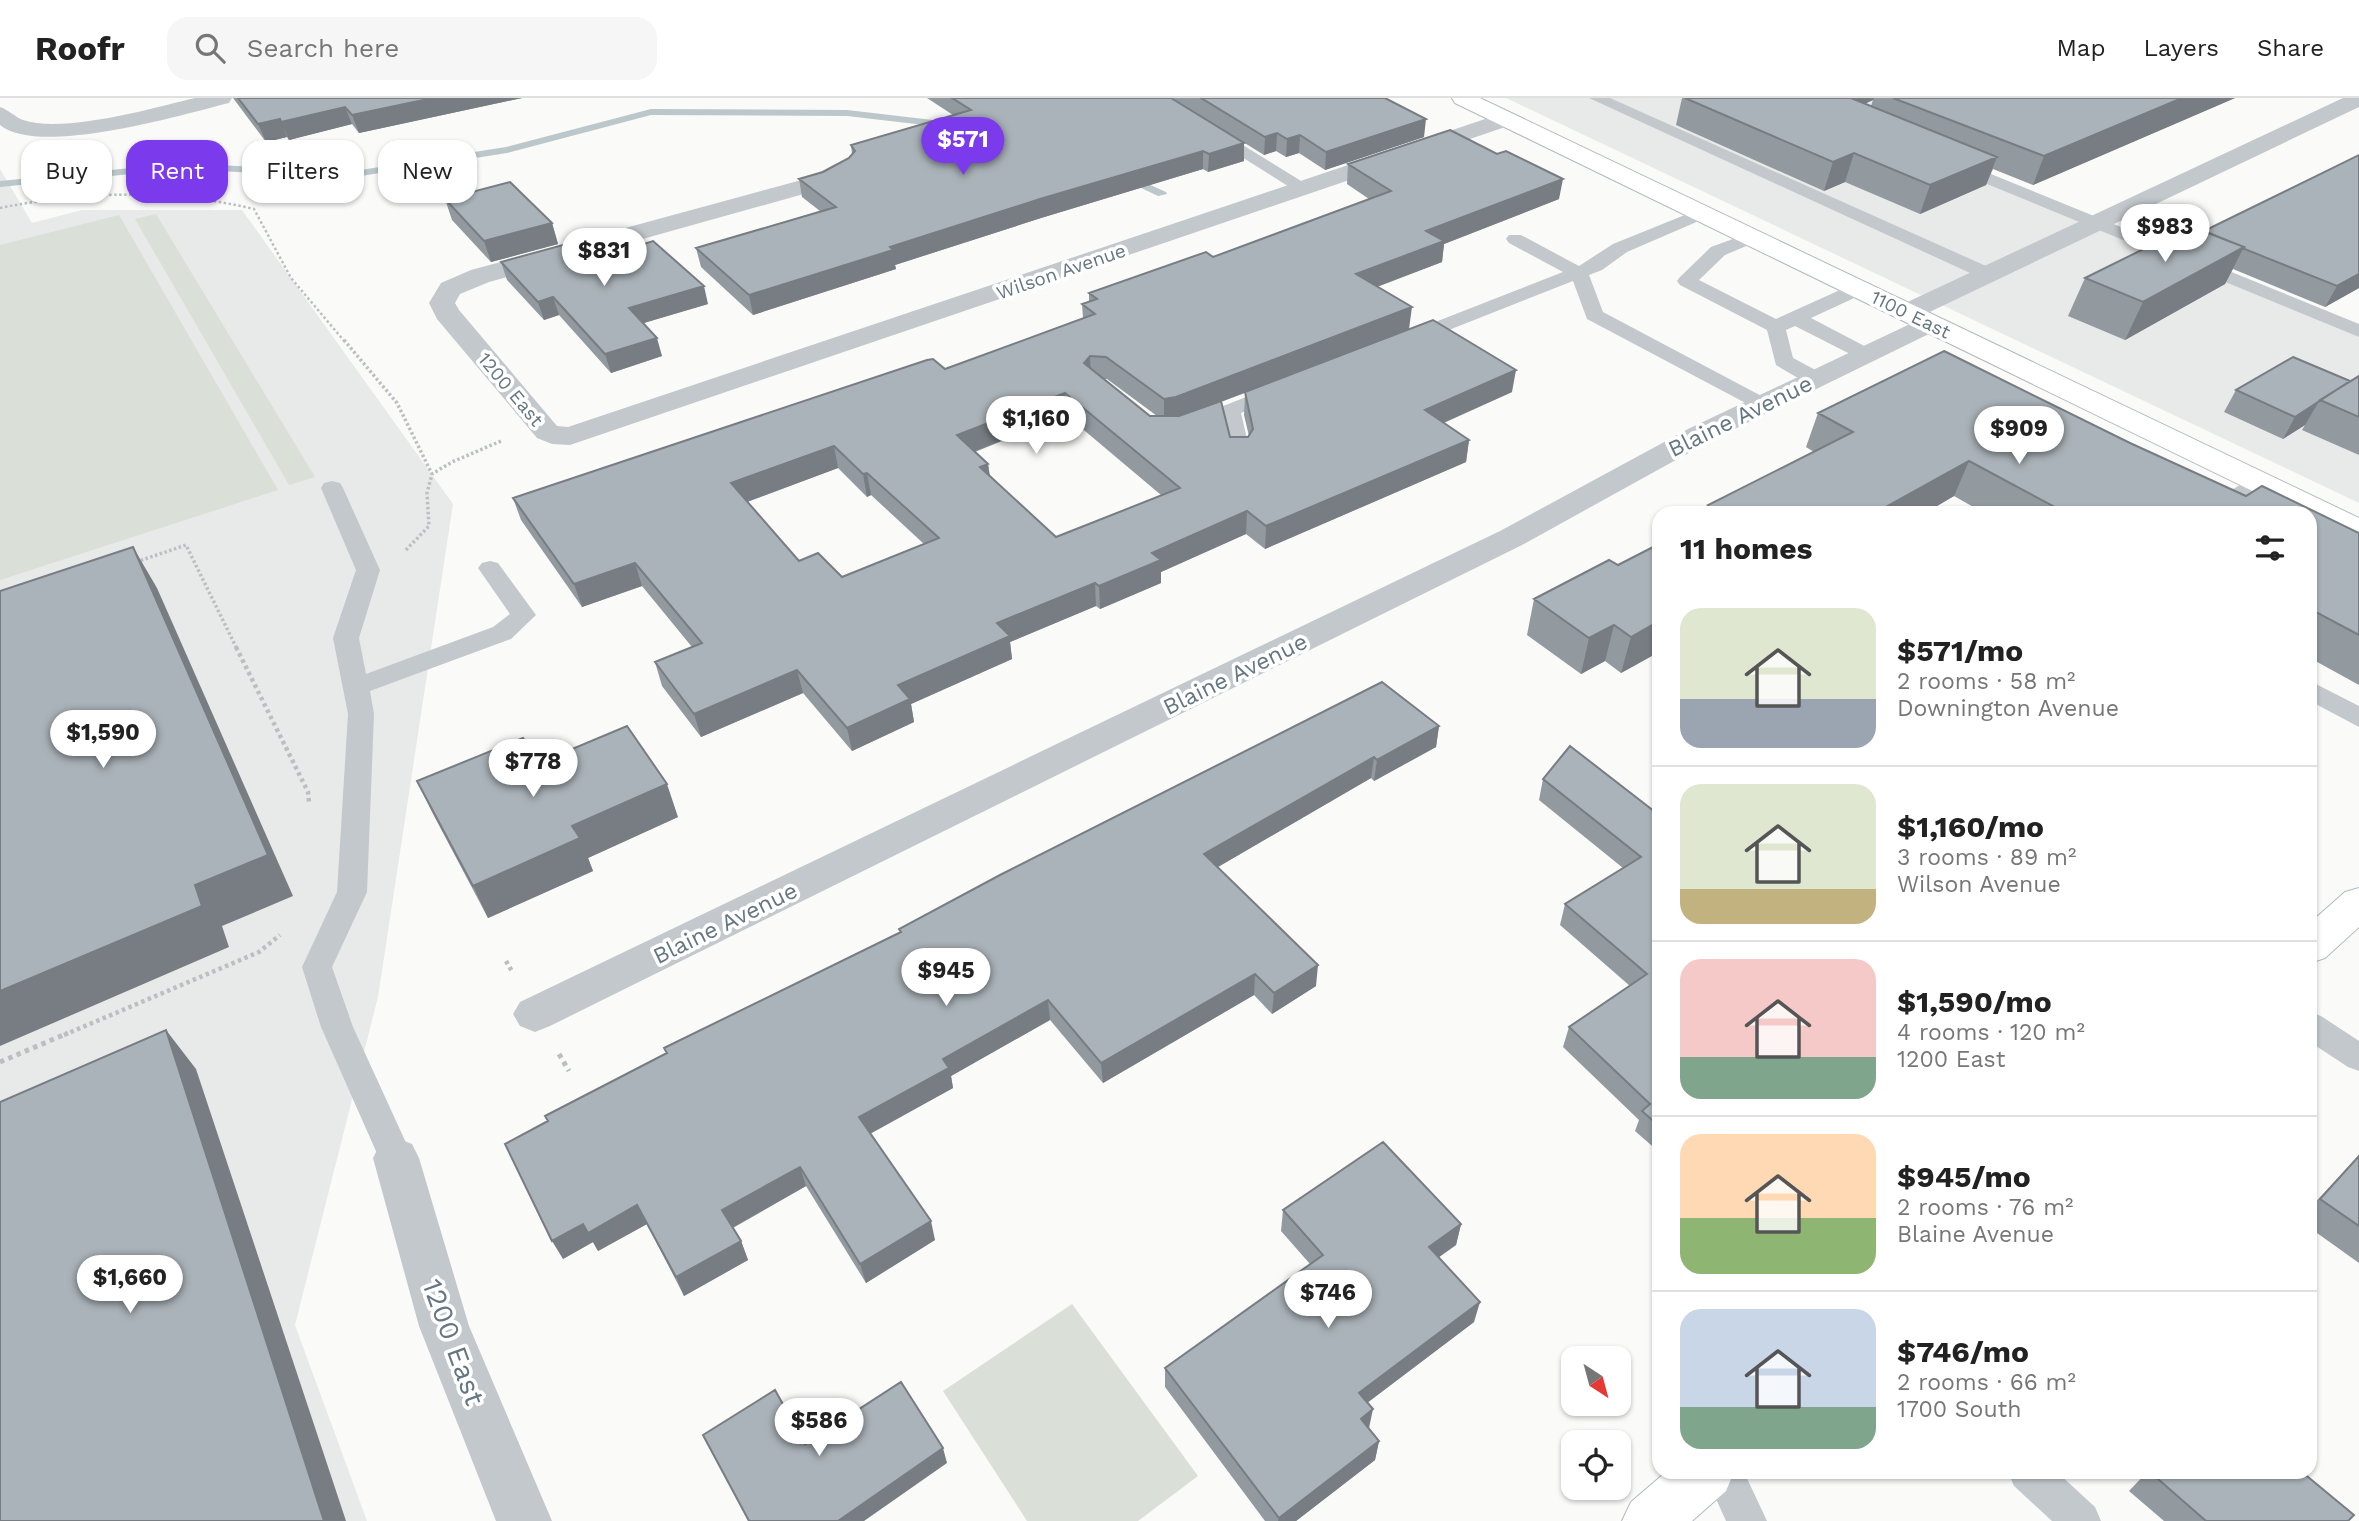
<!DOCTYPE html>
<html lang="en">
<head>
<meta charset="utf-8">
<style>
  :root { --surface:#fff; --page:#f6f6f6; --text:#222; --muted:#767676; --line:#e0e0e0; --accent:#7c3aed }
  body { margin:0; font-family:"Work Sans",sans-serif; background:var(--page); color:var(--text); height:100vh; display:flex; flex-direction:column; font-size:26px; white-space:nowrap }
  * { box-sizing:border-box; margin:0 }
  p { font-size:23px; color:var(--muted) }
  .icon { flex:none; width:38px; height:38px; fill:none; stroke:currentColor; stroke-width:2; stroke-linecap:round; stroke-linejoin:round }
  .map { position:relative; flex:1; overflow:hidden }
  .panel { position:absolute; left:1652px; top:408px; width:665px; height:973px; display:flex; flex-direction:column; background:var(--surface); border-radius:21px; box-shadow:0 2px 5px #0004 }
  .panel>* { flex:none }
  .top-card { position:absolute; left:21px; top:42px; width:665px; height:63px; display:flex; gap:14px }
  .needle { width:46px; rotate:144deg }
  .controls { position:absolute; left:1561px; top:1248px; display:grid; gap:14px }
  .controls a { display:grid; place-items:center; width:70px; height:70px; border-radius:14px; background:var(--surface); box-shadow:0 2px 5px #0004; font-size:35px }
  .price { position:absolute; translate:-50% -60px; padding:0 16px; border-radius:24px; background:#fff; color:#222; font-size:23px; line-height:46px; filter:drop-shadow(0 2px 4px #0008) }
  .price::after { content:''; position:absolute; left:50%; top:42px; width:21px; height:16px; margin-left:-10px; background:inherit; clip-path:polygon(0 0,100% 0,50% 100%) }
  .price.on { background:var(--accent); color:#fff }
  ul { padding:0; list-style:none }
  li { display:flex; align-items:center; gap:21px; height:175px; padding:0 28px }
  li+li { border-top:2px solid var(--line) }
  li span { display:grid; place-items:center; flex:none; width:196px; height:140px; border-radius:21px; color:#555 }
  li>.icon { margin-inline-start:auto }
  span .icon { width:84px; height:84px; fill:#fffc; stroke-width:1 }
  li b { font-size:30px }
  h2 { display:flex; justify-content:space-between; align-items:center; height:84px; padding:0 28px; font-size:30px }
  .tag { padding:0 24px; border-radius:21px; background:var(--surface); box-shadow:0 2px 5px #0004; font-size:24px; line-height:63px }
  .tag.on { background:var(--accent); color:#fff }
  header { display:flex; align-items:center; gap:42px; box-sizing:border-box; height:98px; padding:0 35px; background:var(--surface); border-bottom:2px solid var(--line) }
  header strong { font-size:33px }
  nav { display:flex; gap:38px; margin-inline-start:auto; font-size:24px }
  .search { width:490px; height:63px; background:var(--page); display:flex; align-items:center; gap:18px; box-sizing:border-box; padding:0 24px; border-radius:21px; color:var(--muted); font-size:26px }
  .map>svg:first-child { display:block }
  .built { fill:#e8e9e9 }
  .green { fill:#dadfd7 }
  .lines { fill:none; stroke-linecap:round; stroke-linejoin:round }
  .stream { fill:#bbc7cb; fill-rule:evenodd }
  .secondary-casing { stroke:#b3babf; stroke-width:2 }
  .path-far3 { stroke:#bbbfc2; stroke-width:2.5; stroke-dasharray:2.5 2.5; stroke-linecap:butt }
  .path-far2 { stroke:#bbbfc2; stroke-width:3.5; stroke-dasharray:2.5 2.5; stroke-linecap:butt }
  .path-far1 { stroke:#bbbfc2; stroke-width:4.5; stroke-dasharray:3.5 3.5; stroke-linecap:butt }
  .path { stroke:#bbbfc2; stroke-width:5; stroke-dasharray:4.5 4.5; stroke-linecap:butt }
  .lane { fill:#c3c8cc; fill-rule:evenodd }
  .street { fill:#c3c8cc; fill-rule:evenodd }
  .secondary { fill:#fff; fill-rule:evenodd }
  .wall { fill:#929a9f; fill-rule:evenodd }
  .shaded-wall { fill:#777d82 }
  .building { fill:#aab3b9; stroke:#777d82; stroke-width:2; fill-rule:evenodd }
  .labels { text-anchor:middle; stroke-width:7; stroke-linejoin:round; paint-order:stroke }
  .far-street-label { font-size:19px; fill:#657683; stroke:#fff }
  .street-label { font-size:23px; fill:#657683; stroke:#fff }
  .near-street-label { font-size:28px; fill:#657683; stroke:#fff }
</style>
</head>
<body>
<header>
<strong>Roofr</strong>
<div class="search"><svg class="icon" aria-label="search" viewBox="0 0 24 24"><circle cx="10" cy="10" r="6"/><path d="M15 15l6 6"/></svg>Search here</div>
<nav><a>Map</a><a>Layers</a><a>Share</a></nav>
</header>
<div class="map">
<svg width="2359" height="1423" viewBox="0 0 2359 1423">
  <rect width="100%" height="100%" fill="#fafaf8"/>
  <path class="built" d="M1506 0H1899L1866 24 2359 237V405Z
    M0 71 32 125 82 112H242L453 406 378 899 295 1227 367 1423H0Z"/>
  <path class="green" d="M156 116 315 379 289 387 135 121Z
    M119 117 278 392 0 482V147Z
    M1072 1206 1198 1378 1138 1423H1027L943 1293Z"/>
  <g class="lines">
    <path class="stream" d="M651 11 847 12 950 24 955 27 950 30 847 18 651 17 507 55 348 80 181 71 0 89V83L181 65 348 74 506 49Z
      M1126 76 1166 94 1167 96 1158 98 1122 81V77Z"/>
    <defs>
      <path id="secondary" d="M1452 0H1480L2359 420V442L2310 420V415H2298L1455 5Z
        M2359 790V829L2325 860 2310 865V825L2345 794Z
        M1666 1374H1734L1726 1393 1692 1423H1622L1631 1404Z"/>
    </defs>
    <use href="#secondary" class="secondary-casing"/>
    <path class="path-far3" d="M0 110C85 93 169 91 254 111L291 180 345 244"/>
    <path class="path-far2" d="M344 242 397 305 432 376
      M406 452 429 428 427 395 432 376 452 364 501 343
      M136 464 186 447 237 551"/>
    <path class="path-far1" d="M236 549 308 694 309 704
      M506 863 513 875
      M64 937 259 854 280 837"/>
    <path class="path" d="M559 956 569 973
      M0 964 68 935"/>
    <path class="lane" d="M1148 0H1167L1314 91 1311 95H1299Z
      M1589 0H1610L1995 172 1997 176 1988 182 1981 180Z
      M1954 61 2359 226V239L1948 70 1945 66 1948 62Z
      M1702 110 1711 115 1708 119 1627 154 1602 172 1589 177 1603 214 1769 302 1773 306 1769 310H1755L1587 221 1573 183 1416 245H1402L1399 241 1402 237 1563 174 1509 145 1506 141 1509 137H1521L1579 168 1613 146Z
      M1752 134 1758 135 1761 139 1758 143 1725 157 1699 182 1776 221 1851 187H1865L1868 191 1865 195 1811 220 1872 252 1875 256 1872 260H1858L1795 228 1786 232 1793 260 1823 276 1826 280 1823 284C1807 288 1790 275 1776 267L1767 232 1680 187 1677 183 1680 179 1711 149Z
      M1280 286 1287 288 1290 292 1287 296 1241 315 1250 354 1247 359H1231L1219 312 1223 308Z
      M2261 377 2269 379 2272 384 2269 389 2226 415H2199L2202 410 2253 379Z
      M332 383 340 385 343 390 380 472 359 540 366 576 493 529 510 516 478 470 482 465 490 463 498 465 536 517 511 541 370 593 374 616 367 794 332 869 353 929 413 1060 408 1070 396 1075 384 1070 379 1060 321 929 302 869 337 794 348 616 333 540 356 472 321 390 324 385Z
      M2310 583 2359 608V629L2310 603Z
      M2310 914 2321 918 2359 943V973L2348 969 2310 944Z
      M1704 1374H1744L1767 1423H1726Z
      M2008 1374H2057L2095 1409 2101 1423H2052L2014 1388Z"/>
    <path class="street" d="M195 0H232L229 5C181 17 39 59 0 27V9C9 12 15 19 23 22 63 36 153 10 195 0Z
      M2343 0H2359V9L1917 220 1908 222 1899 220 1895 214 1899 208Z
      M1506 14 1514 16 1517 21 1514 26 570 347 552 346 537 340 437 221 429 205 441 185 471 172 809 80 835 66H851L855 71 851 76 825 90 489 184 460 196 455 205 459 212 557 328 568 329Z
      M1929 217 1939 219 1943 225 1939 231 1712 342 1522 447 550 928 535 934 520 928 513 916 520 904 1500 433 1690 330Z
      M396 1040 412 1046 419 1060 469 1228 552 1423H496L419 1228 373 1060 380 1046Z"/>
    <use href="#secondary" class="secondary"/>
  </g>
  <path class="wall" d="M233 0H522L359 35 352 26 289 42 287 39 266 44Z
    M927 0H1171L1244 63 1208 74 1203 71 1041 120 895 167 896 171 753 217 701 169 696 150 820 113 802 99 799 81 823 74 849 60 852 56 851 47 953 17Z
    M1172 0H1385L1424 39 1325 72 1299 55 1286 59 1276 53 1264 57Z
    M1682 0H2235L2033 87 1993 71 1986 87 1920 116 1845 84 1824 93 1676 27ZM1873 2 1871 8 1865 6Z
    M2359 57V190L2325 209 2233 171 2225 186 2125 242 2068 218 2085 180 2204 133Z
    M1348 66 1559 101 1444 146 1442 164 1377 189 1409 231 1512 294 1444 325 1469 342 1466 364 1265 451 1246 436 1161 474V485L1100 511 1096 508 1010 544 1012 561 911 606 914 624 852 653 803 595 701 639 662 588 655 564 692 549 642 488 582 509 521 422 513 400 945 271 1083 220 1082 206 1089 204V195L1213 159 1369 101 1347 86ZM1104 281H1107L1157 318H1150ZM1245 295 1244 317 1249 338 1248 339H1230L1221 304ZM1066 317 1161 397 1056 439 990 378 988 366 975 354ZM838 370 867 399 871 397 924 446 842 479 799 463 747 404Z
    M445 101 552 125 558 146 491 164 452 122Z
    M584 159H602L708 206 643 225 662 258 611 275 559 217 544 222 507 182 501 164Z
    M1944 253 2130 345 2246 398 2262 388 2359 435V587L2310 560V415H1984L1954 398 1925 415H1706L1708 407 1814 354 1806 349 1818 315Z
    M2359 278V357L2302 332 2305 327 2283 341 2224 314 2236 292 2350 283Z
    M1659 446V554L1621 575 1605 563 1581 576 1527 537 1534 501 1618 467Z
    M1439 628 1436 649 1374 683 1371 680 1218 769 1316 888 1272 916 1254 897 1103 985 1050 922 951 978 953 990 870 1036 935 1142 866 1185 806 1088 733 1130 741 1143 748 1162 684 1198 647 1126 598 1153 593 1144 563 1161 548 1023 666 955 664 950 900 835 899 831Z
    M539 665 678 719 588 760 593 773 488 820 433 716 417 683Z
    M1543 681 1659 717V1054L1635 1033 1639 1022 1563 949 1569 929 1630 888 1560 827 1565 806 1623 770 1539 702Z
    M2359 1057V1165L2310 1130V1110Z
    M1283 1112 1461 1126 1456 1147 1438 1159 1474 1224 1367 1305 1369 1331 1379 1343 1375 1362 1296 1423H1265L1165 1289V1270L1310 1166 1281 1133Z
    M2147 1374H2302L2348 1423H2164L2129 1393Z"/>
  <path class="shaded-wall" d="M433 0H522L359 35 352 17Z
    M1842 0H1874L1873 2 1839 16Z
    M2182 0H2235L2033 87 2044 58Z
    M345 9 352 26 289 42 281 24Z
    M280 21 287 39 266 44 258 26Z
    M1426 21 1424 39 1325 72 1326 54Z
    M1277 35 1276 53 1264 57 1265 39Z
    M1300 37 1299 55 1286 59 1287 41Z
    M1244 45V63L1208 74 1209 56Z
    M1203 53V71L1041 120 895 167 896 171 753 217 749 197 890 149 1040 101Z
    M1854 55 1845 84 1824 93 1833 64Z
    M1997 59 1986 87 1920 116 1930 87Z
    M1563 81 1559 101 1444 146 1442 164 1355 197 1356 176 1426 133Z
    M552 125 558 146 491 164 484 143Z
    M2244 149 2225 186 2125 242 2143 204Z
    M2359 176V190L2325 209 2337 188Z
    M704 188 708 206 634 228 629 210Z
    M553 199 559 217 544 222 538 204Z
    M1412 209 1409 231 1176 321 1164 323V301Z
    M657 240 662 258 611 275 605 256Z
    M1090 258 1091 280 1084 265Z
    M1516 272 1512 294 1422 334 1425 312Z
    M1065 295 1066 317 960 359 957 337Z
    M2318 305 2305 327 2283 341 2295 319Z
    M1469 342 1466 364 1265 451 1266 428Z
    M834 348 838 370 736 408 731 385Z
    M1969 363 1954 398 1925 415H1875Z
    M988 366 991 389 980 369Z
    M867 375 871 397 867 399 863 376Z
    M1247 413 1246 436 1161 474V485L1100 511 1099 488 1152 455Z
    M133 449 157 490 293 798 222 828 229 849 0 948V893Z
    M635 465 642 488 582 509 574 486Z
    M1095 485 1096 508 1010 544 1012 561 911 606 914 624 852 653 847 630 898 587 997 525Z
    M1659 523V554L1621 575 1631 539Z
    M1614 527 1605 563 1581 576 1589 540Z
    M797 572 803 595 701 639 694 616Z
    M1439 628 1436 649 1374 683 1377 662Z
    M1374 659 1371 680 1204 777V756Z
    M667 686 678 719 588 760 593 773 488 820 473 788 572 728Z
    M1318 867 1316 888 1272 916 1274 895Z
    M1255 876 1254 897 1103 985 1101 965Z
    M1048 902 1050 922 951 978 953 990 864 1039 859 1019 943 961Z
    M166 932 196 971 346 1423H324Z
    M800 1069 806 1088 730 1131 722 1112Z
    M637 1107 647 1126 598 1153 593 1144 563 1161 552 1143 583 1126Z
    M931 1123 935 1142 866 1185 860 1166Z
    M1461 1126 1456 1147 1424 1170 1429 1149Z
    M741 1143 748 1162 684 1198 676 1179Z
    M1480 1204 1474 1224 1355 1314 1359 1295Z
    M1373 1311 1369 1330 1357 1340 1361 1321Z
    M1379 1343 1375 1362 1296 1423H1278L1279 1420Z
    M943 1350 947 1365 864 1423H838Z"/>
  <path class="building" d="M238 0H433L352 17 345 9 281 24 280 21 258 26Z
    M952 0H1171L1244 45 1209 56 1203 53 1040 101 890 149 893 152 749 197 696 150 836 109 799 81 823 74 849 60 855 53 851 47 971 12Z
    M1201 0H1385L1426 21 1326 54 1300 37 1287 41 1277 35 1265 39Z
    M1685 0H1851L1997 59 1930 87 1854 55 1833 64Z
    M1893 0H2182L2044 58Z
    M1450 32 1497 56 1506 53 1563 81 1426 133 1444 143 1356 176 1412 209 1176 299 1164 301 1106 259 1090 258 1084 265 1150 318H1179L1221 303 1230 339H1248L1253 331 1245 294 1433 222 1516 272 1425 312 1469 342 1266 428 1247 413 1152 455 1161 462 1099 488 1095 485 997 525 1010 538 898 587 910 601 847 630 797 572 694 616 655 564 702 545 635 465 574 486 513 400 927 262 933 261 945 271 1095 216 1082 206 1097 201 1089 195 1206 154 1213 159 1391 93 1348 66ZM1065 295 1180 390 1056 439 980 369 988 366 957 337ZM834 348 863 376 867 375 939 440 842 479 818 455 799 463 731 385Z
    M2359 57V176L2337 188 2242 150 2244 149 2204 133Z
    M510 84 552 125 484 143 445 101Z
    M2190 128 2244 149 2143 204 2085 180Z
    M653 143 704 188 629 210 657 240 605 256 553 199 538 204 501 164 570 145 584 159 598 154 602 159Z
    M1944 253 2130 345 2246 398 2262 388 2359 435V537L2310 511V415H2066L1969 363 1875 415H1720L1708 407 1853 334 1818 315Z
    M2293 259 2350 283 2295 319 2236 292Z
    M2359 278V319L2320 302Z
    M1659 446V523L1631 539 1614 527 1589 540 1534 501 1609 462 1618 467Z
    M133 449 268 757 195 787 202 808 0 893V493Z
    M1382 584 1439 628 1377 662 1374 659 1204 756 1318 867 1274 895 1255 876 1101 965 1048 902 943 961 949 970 859 1019 931 1123 860 1166 800 1069 722 1112 741 1143 676 1179 637 1107 588 1135 583 1126 552 1143 505 1046 548 1023 545 1018 667 955 664 950 901 834 899 831 1000 777Z
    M627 628 667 686 572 728 580 740 473 788 417 683 523 640 539 665Z
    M1570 648 1659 717V1028L1642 1013 1650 1006 1569 929 1647 876 1565 806 1641 759 1543 681Z
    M166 932 324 1423H0V1004Z
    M1383 1044 1461 1126 1429 1149 1480 1204 1359 1295 1373 1311 1361 1321 1379 1343 1279 1420 1165 1270 1323 1157 1283 1112Z
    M2359 1058V1128L2320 1101Z
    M901 1284 943 1350 838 1423H749L703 1337 775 1292 805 1346Z
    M2150 1374H2302L2354 1417 2348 1423H2206Z"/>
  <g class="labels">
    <g class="far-street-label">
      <text transform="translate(1061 173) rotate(-19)" y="7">Wilson Avenue</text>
      <text transform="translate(1911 216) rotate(26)" y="7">1100 East</text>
      <text transform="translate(511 291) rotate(50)" y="7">1200 East</text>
    </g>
    <g class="street-label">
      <text transform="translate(1740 318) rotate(-26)" y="8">Blaine Avenue</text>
      <text transform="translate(1235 576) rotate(-26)" y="8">Blaine Avenue</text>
      <text transform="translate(725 825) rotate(-26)" y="8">Blaine Avenue</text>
    </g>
    <g class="near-street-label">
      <text transform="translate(454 1244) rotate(70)" y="10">1200 East</text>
    </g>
  </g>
</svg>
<div class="controls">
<a><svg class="needle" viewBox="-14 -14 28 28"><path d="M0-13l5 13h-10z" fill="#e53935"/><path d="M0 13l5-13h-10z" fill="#767676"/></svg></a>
<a><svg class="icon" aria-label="locate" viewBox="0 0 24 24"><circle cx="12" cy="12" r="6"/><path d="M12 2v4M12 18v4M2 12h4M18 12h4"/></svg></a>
</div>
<b class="price on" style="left:963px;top:79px">$571</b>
<b class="price" style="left:2165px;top:166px">$983</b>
<b class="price" style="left:604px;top:190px">$831</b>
<b class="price" style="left:1036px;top:358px">$1,160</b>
<b class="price" style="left:2019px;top:368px">$909</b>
<b class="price" style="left:103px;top:672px">$1,590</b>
<b class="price" style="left:533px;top:701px">$778</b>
<b class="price" style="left:946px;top:910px">$945</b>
<b class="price" style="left:130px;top:1217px">$1,660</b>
<b class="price" style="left:1328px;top:1232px">$746</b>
<b class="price" style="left:819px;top:1360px">$586</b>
<div class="top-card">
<a class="tag">Buy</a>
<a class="tag on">Rent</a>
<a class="tag">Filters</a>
<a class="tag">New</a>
</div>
<section class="panel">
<h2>11 homes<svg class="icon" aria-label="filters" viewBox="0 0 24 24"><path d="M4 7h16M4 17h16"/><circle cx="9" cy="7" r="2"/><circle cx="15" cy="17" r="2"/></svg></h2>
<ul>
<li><span style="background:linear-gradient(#dfe7d0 65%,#9aa5b1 0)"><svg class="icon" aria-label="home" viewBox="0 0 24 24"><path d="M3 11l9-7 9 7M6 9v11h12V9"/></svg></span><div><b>$571/mo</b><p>2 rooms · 58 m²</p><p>Downington Avenue</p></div></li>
<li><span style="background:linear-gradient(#dfe7d0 75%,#c2b280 0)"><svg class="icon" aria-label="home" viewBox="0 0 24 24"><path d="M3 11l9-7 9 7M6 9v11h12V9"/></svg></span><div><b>$1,160/mo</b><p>3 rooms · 89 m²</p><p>Wilson Avenue</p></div></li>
<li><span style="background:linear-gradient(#f6c9c9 70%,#7fa58c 0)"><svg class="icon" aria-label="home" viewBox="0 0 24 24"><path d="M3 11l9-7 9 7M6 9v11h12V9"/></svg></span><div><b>$1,590/mo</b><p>4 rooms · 120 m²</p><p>1200 East</p></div></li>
<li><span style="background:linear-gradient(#ffd9b3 60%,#8fb573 0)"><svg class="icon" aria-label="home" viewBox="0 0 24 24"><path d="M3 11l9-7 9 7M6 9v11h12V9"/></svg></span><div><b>$945/mo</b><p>2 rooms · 76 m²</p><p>Blaine Avenue</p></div></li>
<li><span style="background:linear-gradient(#c9d6e8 70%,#7fa58c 0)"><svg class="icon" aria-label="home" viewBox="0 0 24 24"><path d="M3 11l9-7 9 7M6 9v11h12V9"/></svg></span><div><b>$746/mo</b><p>2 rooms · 66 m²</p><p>1700 South</p></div></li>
</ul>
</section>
</div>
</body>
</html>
